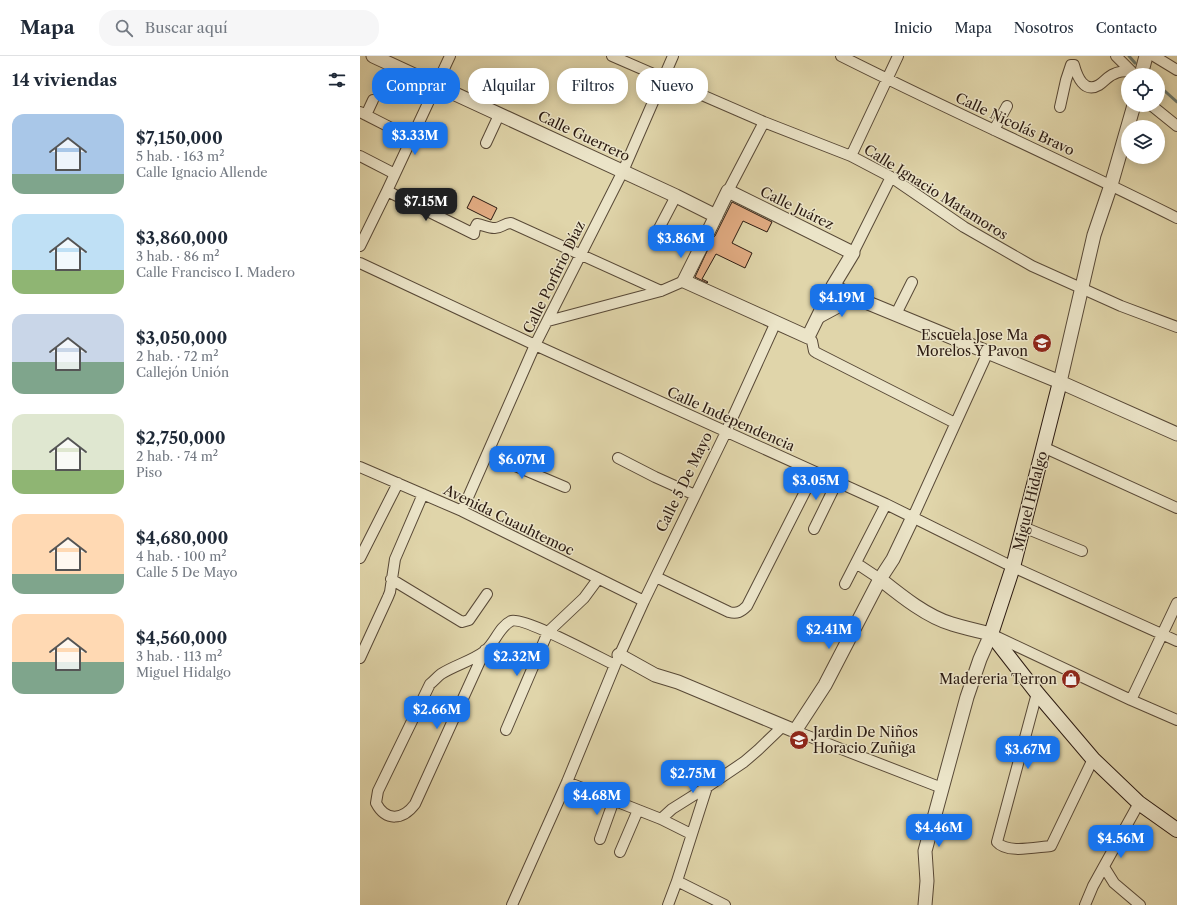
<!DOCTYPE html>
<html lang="es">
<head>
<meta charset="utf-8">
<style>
  :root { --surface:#fff; --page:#f6f6f7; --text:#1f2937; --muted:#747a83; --line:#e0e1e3; --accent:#1a73e8 }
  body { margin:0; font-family:"Libre Caslon Text",serif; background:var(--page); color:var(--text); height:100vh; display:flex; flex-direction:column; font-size:15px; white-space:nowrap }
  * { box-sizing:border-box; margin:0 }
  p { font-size:13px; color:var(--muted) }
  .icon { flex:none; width:22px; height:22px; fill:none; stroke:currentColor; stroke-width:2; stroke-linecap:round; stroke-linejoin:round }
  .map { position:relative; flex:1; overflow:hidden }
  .panel { display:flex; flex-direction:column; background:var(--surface); width:360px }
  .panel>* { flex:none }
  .top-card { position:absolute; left:12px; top:12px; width:380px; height:36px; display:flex; gap:8px }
  .fabs { position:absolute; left:761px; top:12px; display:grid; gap:8px }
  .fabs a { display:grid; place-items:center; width:44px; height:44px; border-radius:50%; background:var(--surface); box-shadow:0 2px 10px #0003; font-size:20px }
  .price { position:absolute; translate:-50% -34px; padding:0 9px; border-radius:8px; background:var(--accent); color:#fff; font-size:13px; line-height:26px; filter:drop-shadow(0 1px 2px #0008) }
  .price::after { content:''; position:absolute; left:50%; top:24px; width:12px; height:9px; margin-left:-6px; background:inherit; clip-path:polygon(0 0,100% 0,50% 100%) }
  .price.current { background:#222; color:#fff }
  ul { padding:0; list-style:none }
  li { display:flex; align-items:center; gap:12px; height:100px; padding:0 12px }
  li span { display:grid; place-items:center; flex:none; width:112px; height:80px; border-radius:12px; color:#555 }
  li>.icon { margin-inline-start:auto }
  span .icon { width:48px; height:48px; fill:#fffc; stroke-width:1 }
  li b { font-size:17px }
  h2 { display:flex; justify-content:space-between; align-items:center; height:48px; padding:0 12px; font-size:17px }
  .chip { padding:0 14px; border-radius:16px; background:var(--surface); box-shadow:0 2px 10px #0003; font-size:14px; line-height:36px }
  .chip.current { background:var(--accent); color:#fff }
  header { display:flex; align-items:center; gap:24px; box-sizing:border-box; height:56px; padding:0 20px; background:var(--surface); border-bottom:1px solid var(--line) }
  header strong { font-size:19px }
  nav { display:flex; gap:22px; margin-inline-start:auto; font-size:14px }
  .search { width:280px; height:36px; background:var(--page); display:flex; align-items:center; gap:10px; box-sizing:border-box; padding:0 14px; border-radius:16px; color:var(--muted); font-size:15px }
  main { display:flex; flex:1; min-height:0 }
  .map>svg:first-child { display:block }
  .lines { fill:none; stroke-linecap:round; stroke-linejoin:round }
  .stream { stroke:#6a796e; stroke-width:3 }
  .building { fill:#e2ac83; stroke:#2b1a11 }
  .minor-casing { stroke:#584937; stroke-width:12 }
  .tertiary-casing { stroke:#584937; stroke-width:15 }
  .secondary-casing { stroke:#2b1a11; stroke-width:16 }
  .minor { stroke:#ebe4c8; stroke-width:10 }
  .tertiary { stroke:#ebe4c8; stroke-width:13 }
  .secondary { stroke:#ebe4c8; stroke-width:14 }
  .labels { text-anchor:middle; stroke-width:3; stroke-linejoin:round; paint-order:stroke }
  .street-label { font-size:14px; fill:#2b1a11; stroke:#ebe4c8 }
  .poi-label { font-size:14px; fill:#2b1a11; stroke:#ebe4c8; text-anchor:end }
</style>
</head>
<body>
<header>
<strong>Mapa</strong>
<div class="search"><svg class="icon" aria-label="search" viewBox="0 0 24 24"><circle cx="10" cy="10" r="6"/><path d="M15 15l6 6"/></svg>Buscar aquí</div>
<nav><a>Inicio</a><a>Mapa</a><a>Nosotros</a><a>Contacto</a></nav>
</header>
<main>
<section class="panel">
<h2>14 viviendas<svg class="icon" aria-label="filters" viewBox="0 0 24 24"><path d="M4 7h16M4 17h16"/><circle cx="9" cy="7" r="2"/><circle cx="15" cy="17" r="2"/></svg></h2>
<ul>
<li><span style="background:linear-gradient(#a9c7e8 75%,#7fa58c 0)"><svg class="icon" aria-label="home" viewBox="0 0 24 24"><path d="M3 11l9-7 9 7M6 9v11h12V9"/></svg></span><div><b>$7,150,000</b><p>5 hab. · 163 m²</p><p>Calle Ignacio Allende</p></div></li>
<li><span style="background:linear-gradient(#bfe0f5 70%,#8fb573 0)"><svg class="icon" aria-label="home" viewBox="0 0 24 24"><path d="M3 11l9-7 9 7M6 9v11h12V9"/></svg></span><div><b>$3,860,000</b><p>3 hab. · 86 m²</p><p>Calle Francisco I. Madero</p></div></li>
<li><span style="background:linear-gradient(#c9d6e8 60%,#7fa58c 0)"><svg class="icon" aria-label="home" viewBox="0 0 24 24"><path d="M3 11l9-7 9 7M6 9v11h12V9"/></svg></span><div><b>$3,050,000</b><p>2 hab. · 72 m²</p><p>Callejón Unión</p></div></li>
<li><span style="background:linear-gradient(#dfe7d0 70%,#8fb573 0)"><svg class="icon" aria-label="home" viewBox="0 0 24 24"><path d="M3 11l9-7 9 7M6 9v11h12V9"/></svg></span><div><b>$2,750,000</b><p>2 hab. · 74 m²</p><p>Piso</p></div></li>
<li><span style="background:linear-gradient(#ffd9b3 75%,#7fa58c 0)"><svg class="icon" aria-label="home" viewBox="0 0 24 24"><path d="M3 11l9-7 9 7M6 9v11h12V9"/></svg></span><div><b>$4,680,000</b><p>4 hab. · 100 m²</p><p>Calle 5 De Mayo</p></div></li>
<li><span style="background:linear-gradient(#ffd9b3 60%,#7fa58c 0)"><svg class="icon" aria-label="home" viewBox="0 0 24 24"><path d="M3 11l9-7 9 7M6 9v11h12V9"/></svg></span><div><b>$4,560,000</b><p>3 hab. · 113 m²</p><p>Miguel Hidalgo</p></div></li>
</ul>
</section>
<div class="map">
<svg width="817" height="849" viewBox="0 0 817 849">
  <rect width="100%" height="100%" fill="#e0d5aa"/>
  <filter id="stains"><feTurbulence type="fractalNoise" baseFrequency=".005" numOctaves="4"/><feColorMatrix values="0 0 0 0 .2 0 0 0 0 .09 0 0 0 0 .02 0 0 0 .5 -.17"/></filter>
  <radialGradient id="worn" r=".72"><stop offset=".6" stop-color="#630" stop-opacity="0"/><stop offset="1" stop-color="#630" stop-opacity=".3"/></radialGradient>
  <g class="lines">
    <path class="stream" d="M769 0 775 7
      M798 29 817 46"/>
  </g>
  <path class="building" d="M113 140 137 152 131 164 107 152Z
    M372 146 412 166 407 176 383 165 372 187 392 197 385 212 356 198 342 223 348 226 347 227 335 221 349 191 347 186 341 183 342 181 345 183 349 184 355 180Z"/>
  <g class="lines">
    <defs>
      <path id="minor" d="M252 0 404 66 491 100 531 121 604 171 672 210 761 250 817 271
        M481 0C592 56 706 106 817 162
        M756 0 772 16
        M794 0 817 14
        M791 49 817 70
        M700 51 706 24 711 9H714C717 20 724 38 739 29 744 26 748 20 754 18 759 15 765 15 770 15
        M0 56 51 82
        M6 59 13 44
        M634 74 647 50
        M126 87 139 59
        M0 100 35 118
        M491 100 538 0
        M27 135 114 178 115 172 117 168C123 169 129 172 134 172 140 173 144 167 151 167L301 235
        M368 135 404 66
        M294 182 316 140
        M0 190 27 135 90 0
        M493 197 531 121
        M0 207 175 289 526 448 653 511 817 585
        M536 258 552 226
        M457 263 496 242
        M188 265 301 235 324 225
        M448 281 452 285 454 295 457 297 595 367
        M683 391 817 452
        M127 398 205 431
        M258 402 295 421 335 439
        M0 411 102 455 284 545
        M102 455 175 289 263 115 313 0
        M553 461 628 296
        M663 471 722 495
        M454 473 477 426
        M0 502 38 427
        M496 507 520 523
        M296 521 369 556C377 558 381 556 387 550L455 416
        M31 523 102 566 109 564 127 538
        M485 528 526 448
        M633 579 771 644 817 664
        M125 594 55 748C43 764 26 766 16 747L18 735 70 628C74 625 77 621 81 618 95 609 112 605 125 595 135 587 139 571 151 565 163 560 240 602 255 609
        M0 602 28 541 30 536 35 503 63 438
        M677 637 637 786C647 798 676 791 691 790L733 703
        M771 644 817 547
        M146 674 188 576 224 542 238 523
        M435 675 582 732
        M207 726 301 763 331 778
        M301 763 312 753 347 731
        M240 783 254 744
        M260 796 278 754
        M744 811 754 827 780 849
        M317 825 365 849
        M152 849 207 726 255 609 284 545 366 376 416 266
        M308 849 317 825 347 731 384 706 398 694 422 671
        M725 849 733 830 779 747"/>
      <path id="tertiary" d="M13 0 316 140 356 160
        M781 19 786 0
        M341 191 324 225 448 281 473 230 493 197 368 135 348 176
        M473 230 496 242 700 326 817 378
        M700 326 734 179 751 129 774 49
        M520 523C540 539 567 561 592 568 605 572 618 575 631 578L620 603 607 641 565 795 567 825 565 849
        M259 599 295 619 318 626 435 675 465 629 520 523 533 503 553 461"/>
      <path id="secondary" d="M700 326 653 511 631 578 677 637 733 703 779 747 817 774"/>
    </defs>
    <use href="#minor" class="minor-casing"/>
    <use href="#tertiary" class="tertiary-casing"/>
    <use href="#secondary" class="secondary-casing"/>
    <use href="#minor" class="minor"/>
    <use href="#tertiary" class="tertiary"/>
    <use href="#secondary" class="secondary"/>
  </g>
  <defs>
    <symbol id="school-disc" viewBox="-11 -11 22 22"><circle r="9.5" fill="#8f2418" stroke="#ebe4c8"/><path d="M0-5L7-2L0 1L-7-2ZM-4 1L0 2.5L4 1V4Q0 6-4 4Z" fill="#fff"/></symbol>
    <symbol id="shop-disc" viewBox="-11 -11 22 22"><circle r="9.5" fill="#8f2418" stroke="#ebe4c8"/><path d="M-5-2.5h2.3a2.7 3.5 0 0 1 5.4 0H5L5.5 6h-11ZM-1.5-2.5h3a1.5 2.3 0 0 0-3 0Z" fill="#fff"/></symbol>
  </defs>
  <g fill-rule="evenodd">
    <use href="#school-disc" x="671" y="276" width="22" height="22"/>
    <use href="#shop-disc" x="700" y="612" width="22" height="22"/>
    <use href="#school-disc" x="428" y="673" width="22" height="22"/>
  </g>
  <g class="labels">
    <g class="street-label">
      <text transform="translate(655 68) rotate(25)" y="5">Calle Nicolás Bravo</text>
      <text transform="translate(224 80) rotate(25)" y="5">Calle Guerrero</text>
      <text transform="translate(576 136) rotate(32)" y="5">Calle Ignacio Matamoros</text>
      <text transform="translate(437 152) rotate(26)" y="5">Calle Juárez</text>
      <text transform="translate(194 221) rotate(-64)" y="5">Calle Porfirio Díaz</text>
      <text transform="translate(371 363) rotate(24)" y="5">Calle Independencia</text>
      <text transform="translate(324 426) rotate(-64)" y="5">Calle 5 De Mayo</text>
      <text transform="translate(670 445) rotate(-76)" y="5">Miguel Hidalgo</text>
      <text transform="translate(149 464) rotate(26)" y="5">Avenida Cuauhtemoc</text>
    </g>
    <g class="poi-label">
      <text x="668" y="284">Escuela Jose Ma<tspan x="668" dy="16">Morelos Y Pavon</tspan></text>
      <text x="697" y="628">Madereria Terron</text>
      <text x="453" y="681" text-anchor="start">Jardin De Niños<tspan x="453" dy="16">Horacio Zuñiga</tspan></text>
    </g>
  </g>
  <rect width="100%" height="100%" filter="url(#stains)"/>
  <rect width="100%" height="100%" fill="url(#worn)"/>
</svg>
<div class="fabs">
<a><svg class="icon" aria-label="locate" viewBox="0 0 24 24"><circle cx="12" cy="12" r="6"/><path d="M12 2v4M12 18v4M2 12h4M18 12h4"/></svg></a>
<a><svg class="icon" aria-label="layers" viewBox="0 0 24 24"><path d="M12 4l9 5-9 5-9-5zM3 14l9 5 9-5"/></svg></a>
</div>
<b class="price" style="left:55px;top:100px">$3.33M</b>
<b class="price current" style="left:66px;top:166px">$7.15M</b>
<b class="price" style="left:321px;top:203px">$3.86M</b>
<b class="price" style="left:482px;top:262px">$4.19M</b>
<b class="price" style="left:162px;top:424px">$6.07M</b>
<b class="price" style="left:456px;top:445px">$3.05M</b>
<b class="price" style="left:469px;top:594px">$2.41M</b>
<b class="price" style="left:157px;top:621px">$2.32M</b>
<b class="price" style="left:77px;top:674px">$2.66M</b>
<b class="price" style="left:668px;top:714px">$3.67M</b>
<b class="price" style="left:333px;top:738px">$2.75M</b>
<b class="price" style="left:237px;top:760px">$4.68M</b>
<b class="price" style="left:579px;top:792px">$4.46M</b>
<b class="price" style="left:761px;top:803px">$4.56M</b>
<div class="top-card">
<a class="chip current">Comprar</a>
<a class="chip">Alquilar</a>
<a class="chip">Filtros</a>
<a class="chip">Nuevo</a>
</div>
</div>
</main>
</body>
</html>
